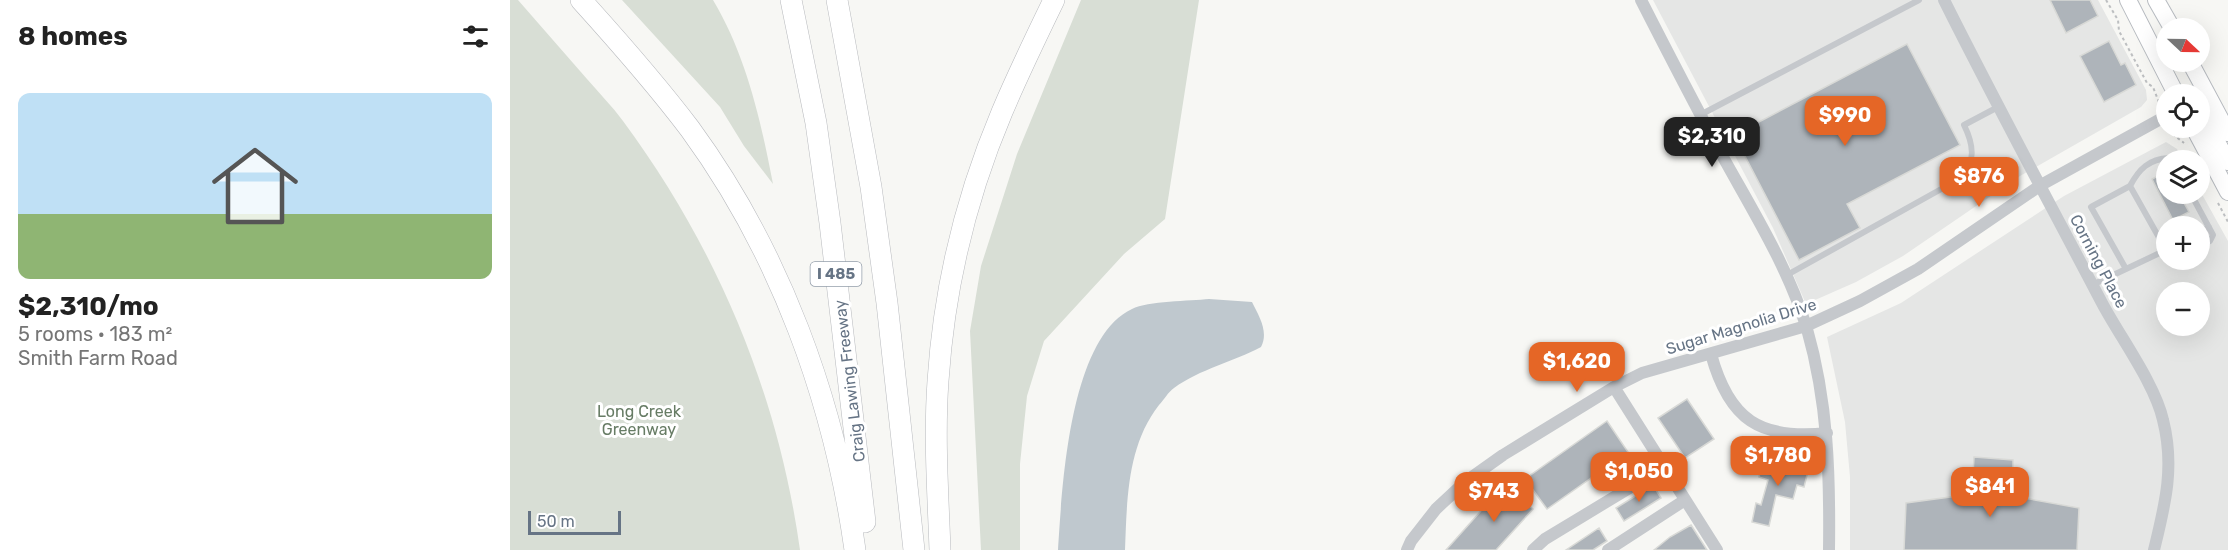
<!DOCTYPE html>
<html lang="en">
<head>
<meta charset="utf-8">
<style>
  :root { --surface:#fff; --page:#f6f6f6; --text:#222; --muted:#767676; --line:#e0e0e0; --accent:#e56626 }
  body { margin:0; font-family:Rubik,sans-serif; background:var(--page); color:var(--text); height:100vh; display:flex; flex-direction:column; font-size:22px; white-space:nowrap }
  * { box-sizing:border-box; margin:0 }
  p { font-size:20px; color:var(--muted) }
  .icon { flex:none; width:33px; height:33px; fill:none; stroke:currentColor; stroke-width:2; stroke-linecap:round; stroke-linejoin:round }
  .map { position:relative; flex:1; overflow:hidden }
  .sheet { display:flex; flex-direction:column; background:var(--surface); width:510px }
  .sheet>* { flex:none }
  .needle { width:39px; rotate:112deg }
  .buttons { position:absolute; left:1646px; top:18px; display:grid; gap:12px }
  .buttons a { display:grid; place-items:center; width:54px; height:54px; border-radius:50%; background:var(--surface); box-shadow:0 6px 24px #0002; font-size:30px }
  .scale { position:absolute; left:18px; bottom:15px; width:93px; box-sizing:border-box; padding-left:6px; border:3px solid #667485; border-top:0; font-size:16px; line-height:21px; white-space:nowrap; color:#667485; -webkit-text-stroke:4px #fff; paint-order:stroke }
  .price { position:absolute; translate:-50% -51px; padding:0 14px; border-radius:12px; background:var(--accent); color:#fff; font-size:20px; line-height:39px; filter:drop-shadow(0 2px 3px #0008) }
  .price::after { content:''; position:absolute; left:50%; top:36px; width:18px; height:14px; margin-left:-9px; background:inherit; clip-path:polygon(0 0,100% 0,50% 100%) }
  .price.current { background:#222; color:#fff }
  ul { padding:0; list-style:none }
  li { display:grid; align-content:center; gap:12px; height:318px; padding:0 18px }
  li+li { border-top:2px solid var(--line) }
  li span { display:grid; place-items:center; height:186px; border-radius:12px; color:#555 }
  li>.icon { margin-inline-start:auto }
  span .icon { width:108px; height:108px; fill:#fffc; stroke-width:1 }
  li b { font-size:26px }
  h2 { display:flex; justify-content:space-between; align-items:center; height:72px; padding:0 18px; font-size:26px }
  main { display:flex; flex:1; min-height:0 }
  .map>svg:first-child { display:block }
  .built { fill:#e5e6e5; fill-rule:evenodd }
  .green { fill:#d8ded5 }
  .water { fill:#bfc8ce }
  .building { fill:#aeb4ba; stroke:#d8d9d6; stroke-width:1.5 }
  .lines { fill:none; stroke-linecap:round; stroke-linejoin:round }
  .secondary-casing { stroke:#b7bbc0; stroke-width:18 }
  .highway-casing { stroke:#b8babe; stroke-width:22 }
  .path { stroke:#bdbfc1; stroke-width:2; stroke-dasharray:3 3; stroke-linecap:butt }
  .lane { stroke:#c5c8cc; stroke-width:6 }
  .street { stroke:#c5c8cc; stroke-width:12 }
  .secondary { stroke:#fff; stroke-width:16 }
  .highway { stroke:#fff; stroke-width:21 }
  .labels { text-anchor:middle; stroke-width:6; stroke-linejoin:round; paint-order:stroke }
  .shield { fill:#fff; stroke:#949eaa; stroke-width:1.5 }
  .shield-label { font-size:15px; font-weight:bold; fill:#667485 }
  .street-label { font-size:16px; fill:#667485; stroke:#fff }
  .park-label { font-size:16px; fill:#677c65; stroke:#fff }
</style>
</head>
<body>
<main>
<section class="sheet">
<h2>8 homes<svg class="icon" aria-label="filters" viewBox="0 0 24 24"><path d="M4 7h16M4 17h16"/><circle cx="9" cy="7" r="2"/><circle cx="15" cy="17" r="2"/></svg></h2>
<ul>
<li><span style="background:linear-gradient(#bfe0f5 65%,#8fb573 0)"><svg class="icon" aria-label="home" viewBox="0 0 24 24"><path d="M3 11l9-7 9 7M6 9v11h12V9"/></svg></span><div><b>$2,310/mo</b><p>5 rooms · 183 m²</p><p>Smith Farm Road</p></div></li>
</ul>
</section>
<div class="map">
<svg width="1718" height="550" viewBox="0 0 1718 550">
  <rect width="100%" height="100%" fill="#f7f7f4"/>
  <path class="built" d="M1143 0H1588L1636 90 1637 100 1631 107 1510 176 1393 256 1346 282 1296 304 1263 228Z
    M1656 142 1667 149 1673 160H1656V194H1689V189L1718 241V550H1340V477L1335 422 1317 337 1391 303 1554 196ZM1656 226H1689V260H1656ZM1656 292H1689V326H1656Z"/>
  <path class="green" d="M0 0H8C31 26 54 53 77 79 89 93 102 106 113 121 207 248 268 393 290 550H0Z
    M112 0H203C236 55 251 121 263 184L234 146 210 107Z
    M571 0H689L655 219 614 254 534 341 517 396 510 464V550H471L460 331 471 266 507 154Z"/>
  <path class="water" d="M699 299 742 302C749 316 759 332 751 347 723 362 690 369 664 388 658 392 654 400 649 405 617 446 617 500 615 550H548C552 489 559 338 622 309 638 301 680 301 699 299Z"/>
  <path class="building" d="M1540 0H1580L1588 16 1556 33Z
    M1599 41 1611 65 1615 63 1626 85 1594 102 1570 56Z
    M1397 44 1450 145 1337 204 1350 228 1289 260 1224 135Z
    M1656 172V194H1669L1679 212 1663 220 1642 179Z
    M1177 399 1204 439 1175 458 1148 418Z
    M1097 421 1118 452 1037 509 1015 479Z
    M1464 457 1503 460V496L1569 508 1567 550H1394L1396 503 1462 494Z
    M1253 459 1282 467 1283 463 1299 467 1294 487 1287 485 1283 499 1266 495 1259 526 1242 522 1246 503 1251 505 1258 480 1249 477Z
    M995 484 1023 509 986 550H936Z
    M1143 485 1151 498 1114 521 1106 508Z
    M1181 525 1197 550H1144L1160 537Z
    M1089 528 1097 541 1083 550H1056Z"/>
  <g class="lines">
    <defs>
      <path id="secondary" d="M1618 0 1666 94
        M1646 0 1662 28
        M1680 62 1718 133
        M1689 109 1718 162
        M1684 128 1718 192"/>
      <path id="highway" d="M71 0C109 42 146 84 180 129 270 252 324 400 345 550
        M281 0 306 123 320 223 355 522
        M327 0 361 187 377 303 404 550
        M430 550C428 494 424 437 428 381 434 289 456 197 492 112 508 74 526 37 544 0"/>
    </defs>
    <use href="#secondary" class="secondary-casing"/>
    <use href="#highway" class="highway-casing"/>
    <path class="path" d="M1596 0 1608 20 1609 31 1637 83 1643 87 1650 105
      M1661 128 1665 136 1674 143
      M1708 203 1718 222"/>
    <path class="lane" d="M1190 115 1409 0
      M1620 186C1629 169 1639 159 1659 158L1662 160
      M1681 194 1703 235 1700 241 1689 246
      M1689 233 1699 227
      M1616 269 1656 250
      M1277 275 1451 178C1467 162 1463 143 1454 125L1488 107
      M1582 285 1616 269 1581 207 1620 186 1656 250"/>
    <path class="street" d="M1131 0C1158 53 1185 105 1213 157 1244 213 1278 267 1297 329 1318 402 1320 475 1319 550
      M1434 0C1485 102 1539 202 1592 303 1610 337 1645 384 1653 420 1665 467 1655 505 1644 550
      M1201 354C1219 420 1250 440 1317 433
      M1104 387 1207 550
      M897 550 901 541 926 509 955 482 993 455 1104 387 1132 373 1296 326 1350 301 1408 269 1531 185 1656 116
      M1023 550 1035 539 1154 467
      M1098 550 1175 500"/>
    <use href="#secondary" class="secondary"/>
    <use href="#highway" class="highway"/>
  </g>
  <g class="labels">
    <rect class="shield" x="300.5" y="262" width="51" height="24" rx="4.5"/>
    <g class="shield-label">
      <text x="326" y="279">I 485</text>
    </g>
    <g class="street-label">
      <text transform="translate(1589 261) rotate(62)" y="6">Corning Place</text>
      <text transform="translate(1231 326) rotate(-17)" y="6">Sugar Magnolia Drive</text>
      <text transform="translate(339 381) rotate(-97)" y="6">Craig Lawing Freeway</text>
    </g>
    <g class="park-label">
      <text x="129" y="417">Long Creek<tspan x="129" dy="18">Greenway</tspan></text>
    </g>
  </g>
</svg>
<div class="buttons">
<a><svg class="needle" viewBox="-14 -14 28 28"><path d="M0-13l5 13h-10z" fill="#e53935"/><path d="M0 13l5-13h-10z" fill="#767676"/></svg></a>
<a><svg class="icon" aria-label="locate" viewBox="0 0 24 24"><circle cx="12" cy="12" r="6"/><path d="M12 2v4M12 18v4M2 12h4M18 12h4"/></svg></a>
<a><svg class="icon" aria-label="layers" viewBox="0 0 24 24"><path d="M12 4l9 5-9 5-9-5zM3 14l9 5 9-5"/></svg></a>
<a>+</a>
<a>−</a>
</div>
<div class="scale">50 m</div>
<b class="price" style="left:1335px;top:147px">$990</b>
<b class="price current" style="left:1202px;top:168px">$2,310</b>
<b class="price" style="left:1469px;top:208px">$876</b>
<b class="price" style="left:1067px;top:393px">$1,620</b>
<b class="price" style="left:1268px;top:487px">$1,780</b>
<b class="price" style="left:1129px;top:503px">$1,050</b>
<b class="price" style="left:1480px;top:518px">$841</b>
<b class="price" style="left:984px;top:523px">$743</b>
</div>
</main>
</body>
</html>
